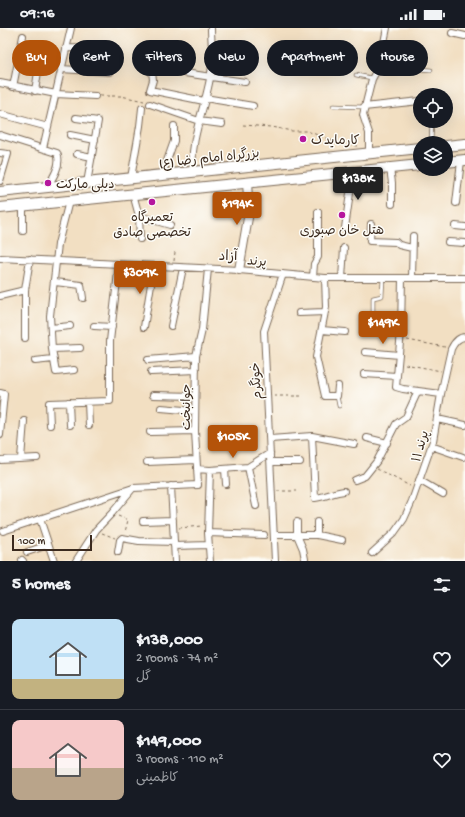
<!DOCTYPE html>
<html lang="en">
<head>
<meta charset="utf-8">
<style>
  :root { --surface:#171b24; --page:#20242c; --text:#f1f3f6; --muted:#9ea1a6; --line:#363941; --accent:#b45309 }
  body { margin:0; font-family:"Gochi Hand","Playpen Sans Arabic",sans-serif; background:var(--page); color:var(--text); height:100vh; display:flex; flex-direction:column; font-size:15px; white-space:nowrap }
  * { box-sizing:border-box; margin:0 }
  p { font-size:13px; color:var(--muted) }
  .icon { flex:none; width:22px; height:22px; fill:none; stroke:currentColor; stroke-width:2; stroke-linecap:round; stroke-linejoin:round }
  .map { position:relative; height:533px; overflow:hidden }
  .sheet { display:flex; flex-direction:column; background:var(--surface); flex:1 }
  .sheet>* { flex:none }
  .guide { position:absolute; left:12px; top:12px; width:441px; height:36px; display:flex; gap:8px }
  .tools { position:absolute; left:413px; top:60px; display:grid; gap:8px }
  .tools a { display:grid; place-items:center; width:40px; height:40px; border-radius:50%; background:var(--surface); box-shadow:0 4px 16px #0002; font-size:20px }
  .scale { position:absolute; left:12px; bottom:10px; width:80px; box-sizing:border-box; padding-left:4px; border:2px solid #3b2a1e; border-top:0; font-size:11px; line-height:14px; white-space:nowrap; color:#3b2a1e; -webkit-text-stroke:3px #fdfcf7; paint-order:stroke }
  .price { position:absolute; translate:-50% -34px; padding:0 9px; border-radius:4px; background:var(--accent); color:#fff; font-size:13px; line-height:26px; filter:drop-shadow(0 1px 2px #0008) }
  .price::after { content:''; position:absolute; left:50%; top:24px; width:12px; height:9px; margin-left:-6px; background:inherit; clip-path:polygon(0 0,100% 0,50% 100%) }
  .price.on { background:#222; color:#fff }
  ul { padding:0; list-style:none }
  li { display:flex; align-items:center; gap:12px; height:100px; padding:0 12px }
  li+li { border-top:1px solid var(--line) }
  li span { display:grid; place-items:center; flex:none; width:112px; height:80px; border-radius:8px; color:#555 }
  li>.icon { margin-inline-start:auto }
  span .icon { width:48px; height:48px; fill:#fffc; stroke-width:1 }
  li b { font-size:17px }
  h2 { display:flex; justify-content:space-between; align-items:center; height:48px; padding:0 12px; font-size:17px }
  .pill { padding:0 14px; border-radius:18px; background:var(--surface); box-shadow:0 4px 16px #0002; font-size:14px; line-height:36px }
  .pill.on { background:var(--accent); color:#fff }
  .status { display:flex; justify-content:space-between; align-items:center; height:28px; padding:0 20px; background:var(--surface); direction:ltr }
  .status svg { height:11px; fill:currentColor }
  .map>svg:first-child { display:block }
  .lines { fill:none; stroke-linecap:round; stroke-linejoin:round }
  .service-casing { stroke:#7b6957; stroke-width:4.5 }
  .minor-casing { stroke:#7b6957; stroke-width:8 }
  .tertiary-casing { stroke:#7b6957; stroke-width:10 }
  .trunk-casing { stroke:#7b6957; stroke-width:12 }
  .path { stroke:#7b6957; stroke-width:1; stroke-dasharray:3 3; stroke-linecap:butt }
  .service { stroke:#fff; stroke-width:3 }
  .minor { stroke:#fff; stroke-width:6 }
  .tertiary { stroke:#fff; stroke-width:8 }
  .trunk { stroke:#fff; stroke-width:10 }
  .poi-dot { fill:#b5179e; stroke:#fdfcf7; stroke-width:1.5 }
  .labels { text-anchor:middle; stroke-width:3; stroke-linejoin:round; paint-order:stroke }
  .poi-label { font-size:13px; fill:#3b2a1e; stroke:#fdfcf7; text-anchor:start }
  .street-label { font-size:13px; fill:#3b2a1e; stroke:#fdfcf7 }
  .neighbourhood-label { font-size:14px; fill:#3b2a1e; stroke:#fdfcf7 }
</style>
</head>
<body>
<div class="status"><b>09:16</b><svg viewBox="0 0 49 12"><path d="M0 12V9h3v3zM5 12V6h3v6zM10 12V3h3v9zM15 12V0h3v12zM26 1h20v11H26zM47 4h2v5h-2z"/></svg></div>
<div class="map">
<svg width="465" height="533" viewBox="0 0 465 533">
  <rect width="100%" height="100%" fill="#fdfcf7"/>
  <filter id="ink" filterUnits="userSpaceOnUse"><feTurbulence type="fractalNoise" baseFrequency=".025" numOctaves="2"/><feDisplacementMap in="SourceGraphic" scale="8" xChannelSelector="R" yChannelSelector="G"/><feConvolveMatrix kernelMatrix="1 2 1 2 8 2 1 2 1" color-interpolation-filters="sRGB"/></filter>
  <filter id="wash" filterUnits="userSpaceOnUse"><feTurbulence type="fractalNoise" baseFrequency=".012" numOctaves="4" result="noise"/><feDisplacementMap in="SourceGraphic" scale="16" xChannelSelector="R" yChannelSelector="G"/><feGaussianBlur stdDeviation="0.9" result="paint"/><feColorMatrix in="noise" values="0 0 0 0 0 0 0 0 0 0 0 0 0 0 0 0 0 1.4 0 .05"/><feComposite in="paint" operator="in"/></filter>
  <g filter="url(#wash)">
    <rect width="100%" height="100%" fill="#f2dfc2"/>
  </g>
  <g filter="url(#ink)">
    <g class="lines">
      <defs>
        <path id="service" d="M379 38 431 42
          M356 47 372 50
          M333 78 364 79
          M431 115 432 93
          M373 288V270L382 268 383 250
          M337 368 339 378"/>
        <path id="minor" d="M452 5 465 8
          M66 20 102 21
          M176 25 178 44 245 54
          M154 28 151 34 153 52 150 62 204 73
          M61 41 109 44
          M0 55 56 66 95 68
          M13 59 23 8
          M35 63 42 18
          M205 70 253 78
          M150 76 199 93 222 96
          M364 79 420 73
          M0 86 48 99
          M76 90 98 93 87 155
          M0 107 57 125C62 136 53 150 47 159
          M70 107 95 112
          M43 120 71 0
          M0 125 8 126 0 153
          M77 126 92 129
          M369 126V105L363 87 372 51 379 38 387 0
          M390 140 392 155V176
          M193 144C189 107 209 73 212 37 213 25 211 12 211 0
          M162 147 174 113V98
          M131 150 140 98 142 80
          M133 166 139 188 140 211
          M69 173 58 216 50 288 52 321 56 344 74 342
          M456 175 461 133
          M139 188 170 197
          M371 196 370 213 396 214 399 217 412 220
          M455 198 465 199
          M345 200 353 144
          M23 203V178
          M448 214 465 215
          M0 230 239 242 325 250H465
          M313 249 314 236 318 229V184
          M325 250 326 279 316 329 325 368H337L338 358
          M342 250 344 220
          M402 250 401 303 396 359 403 361 441 366
          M412 250 413 208
          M55 254 81 257 83 270
          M25 262V310
          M0 268 25 262 30 231
          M299 285 325 284
          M94 298 112 299
          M171 298 183 240
          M144 299 154 238
          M51 300 70 298
          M376 301 401 303
          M322 302 345 304
          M52 321 80 320
          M365 324 399 327
          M148 332 196 328
          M35 333 53 331
          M151 344 196 342
          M364 346 397 348
          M0 365 4 366 0 407
          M153 367 195 368
          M69 374 70 397
          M88 374 89 397
          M161 380 195 383
          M437 391 465 397
          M50 397 49 375 110 373V313L119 236
          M150 404 195 403
          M312 408 315 470C325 469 334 464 344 463
          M367 410 387 415
          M270 411 312 408 354 416
          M431 418 463 429
          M21 431 24 393
          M0 432 37 430
          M147 434 196 432
          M271 434H300
          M248 439 256 478
          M197 441 210 442 248 439 270 425
          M225 441 226 456
          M355 452 365 448 377 433 396 396 406 389 418 363
          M419 452 443 466
          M171 458 175 533
          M40 491 54 533
          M143 493 173 492
          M297 494V507L303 521 305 531
          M3 503 133 460 198 457 195 403 196 328 202 302 208 241
          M208 505 264 507
          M274 507H317L342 512
          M317 507V494
          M174 518 209 517
          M27 524 48 517
          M118 524 120 512 122 510 139 513 174 514
          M372 525 394 505 404 491 412 473 433 413 441 366 451 321C454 315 458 309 465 309
          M22 532 23 533
          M76 533 96 502 112 485 133 460
          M210 533 208 505 210 442
          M275 533 264 303 283 246"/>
        <path id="tertiary" d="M239 242 249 184 247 155"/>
        <path id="trunk" d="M446 118 465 116
          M446 134 465 132
          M0 164 420 120
          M0 180 420 137"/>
      </defs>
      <use href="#service" class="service-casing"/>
      <use href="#minor" class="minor-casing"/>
      <use href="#tertiary" class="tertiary-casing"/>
      <use href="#trunk" class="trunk-casing"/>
      <path class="path" d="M100 68H121L144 73
        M243 97 271 99 292 103H307L339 115 357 118
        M174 233 175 224
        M407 312 445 319
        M405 336 441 343
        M274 368H304
        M377 441 410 458
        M277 463H297
        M118 488 128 492 125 504
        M179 500 202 498
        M102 505 115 510"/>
      <use href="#service" class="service"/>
      <use href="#minor" class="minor"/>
      <use href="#tertiary" class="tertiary"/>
      <use href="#trunk" class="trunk"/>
    </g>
  </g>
  <g class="poi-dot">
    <circle cx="303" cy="111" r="4"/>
    <circle cx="48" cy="155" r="4"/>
    <circle cx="152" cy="174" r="4"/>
    <circle cx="342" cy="187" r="4"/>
  </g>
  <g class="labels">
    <g class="poi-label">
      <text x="311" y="116">کارمایدک</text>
      <text x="56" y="160">دیلی مارکت</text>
      <text x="152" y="193" text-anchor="middle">تعمیرگاه<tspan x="152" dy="15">تخصصی صادق</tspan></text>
      <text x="342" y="206" text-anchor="middle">هتل خان صبوری</text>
    </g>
    <g class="street-label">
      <text transform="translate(209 129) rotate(-6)" y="5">بزرگراه امام رضا (ع)</text>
      <text transform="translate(257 232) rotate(5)" y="5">پرند</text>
      <text transform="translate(255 353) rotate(-94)" y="5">خونگرم</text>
      <text transform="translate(185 379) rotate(-90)" y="5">جوانبخت</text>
      <text transform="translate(419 418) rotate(-74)" y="5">پرند ۱۱</text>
    </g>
    <g class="neighbourhood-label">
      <text x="228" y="232">آزاد</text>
    </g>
  </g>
</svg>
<div class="tools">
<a><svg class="icon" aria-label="locate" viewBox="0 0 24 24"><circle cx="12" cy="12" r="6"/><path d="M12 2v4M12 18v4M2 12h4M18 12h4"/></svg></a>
<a><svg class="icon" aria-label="layers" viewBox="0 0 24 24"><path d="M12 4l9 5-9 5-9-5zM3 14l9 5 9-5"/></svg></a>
</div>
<div class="scale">100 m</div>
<b class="price on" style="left:358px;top:173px">$138K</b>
<b class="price" style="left:237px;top:198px">$194K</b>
<b class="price" style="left:140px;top:267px">$309K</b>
<b class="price" style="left:383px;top:317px">$149K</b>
<b class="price" style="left:233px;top:431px">$105K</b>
<div class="guide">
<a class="pill on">Buy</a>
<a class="pill">Rent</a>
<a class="pill">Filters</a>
<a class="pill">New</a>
<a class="pill">Apartment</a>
<a class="pill">House</a>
</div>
</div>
<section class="sheet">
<h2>5 homes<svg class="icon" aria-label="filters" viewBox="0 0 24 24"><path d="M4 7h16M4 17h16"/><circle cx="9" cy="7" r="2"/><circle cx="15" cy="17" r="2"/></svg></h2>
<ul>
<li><span style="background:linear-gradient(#bfe0f5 75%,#c2b280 0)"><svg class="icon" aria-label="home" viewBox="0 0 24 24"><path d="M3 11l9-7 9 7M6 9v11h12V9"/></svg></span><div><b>$138,000</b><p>2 rooms · 74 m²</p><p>گل</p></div><svg class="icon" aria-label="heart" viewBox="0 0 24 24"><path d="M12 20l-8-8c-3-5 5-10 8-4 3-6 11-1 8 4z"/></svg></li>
<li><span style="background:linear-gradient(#f6c9c9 60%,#b9a48a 0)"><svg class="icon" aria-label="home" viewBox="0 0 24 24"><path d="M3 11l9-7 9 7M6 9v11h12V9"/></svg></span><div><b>$149,000</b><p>3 rooms · 110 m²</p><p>کاظمینی</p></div><svg class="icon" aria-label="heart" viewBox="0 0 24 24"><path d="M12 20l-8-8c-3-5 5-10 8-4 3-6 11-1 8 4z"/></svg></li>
</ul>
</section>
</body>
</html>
